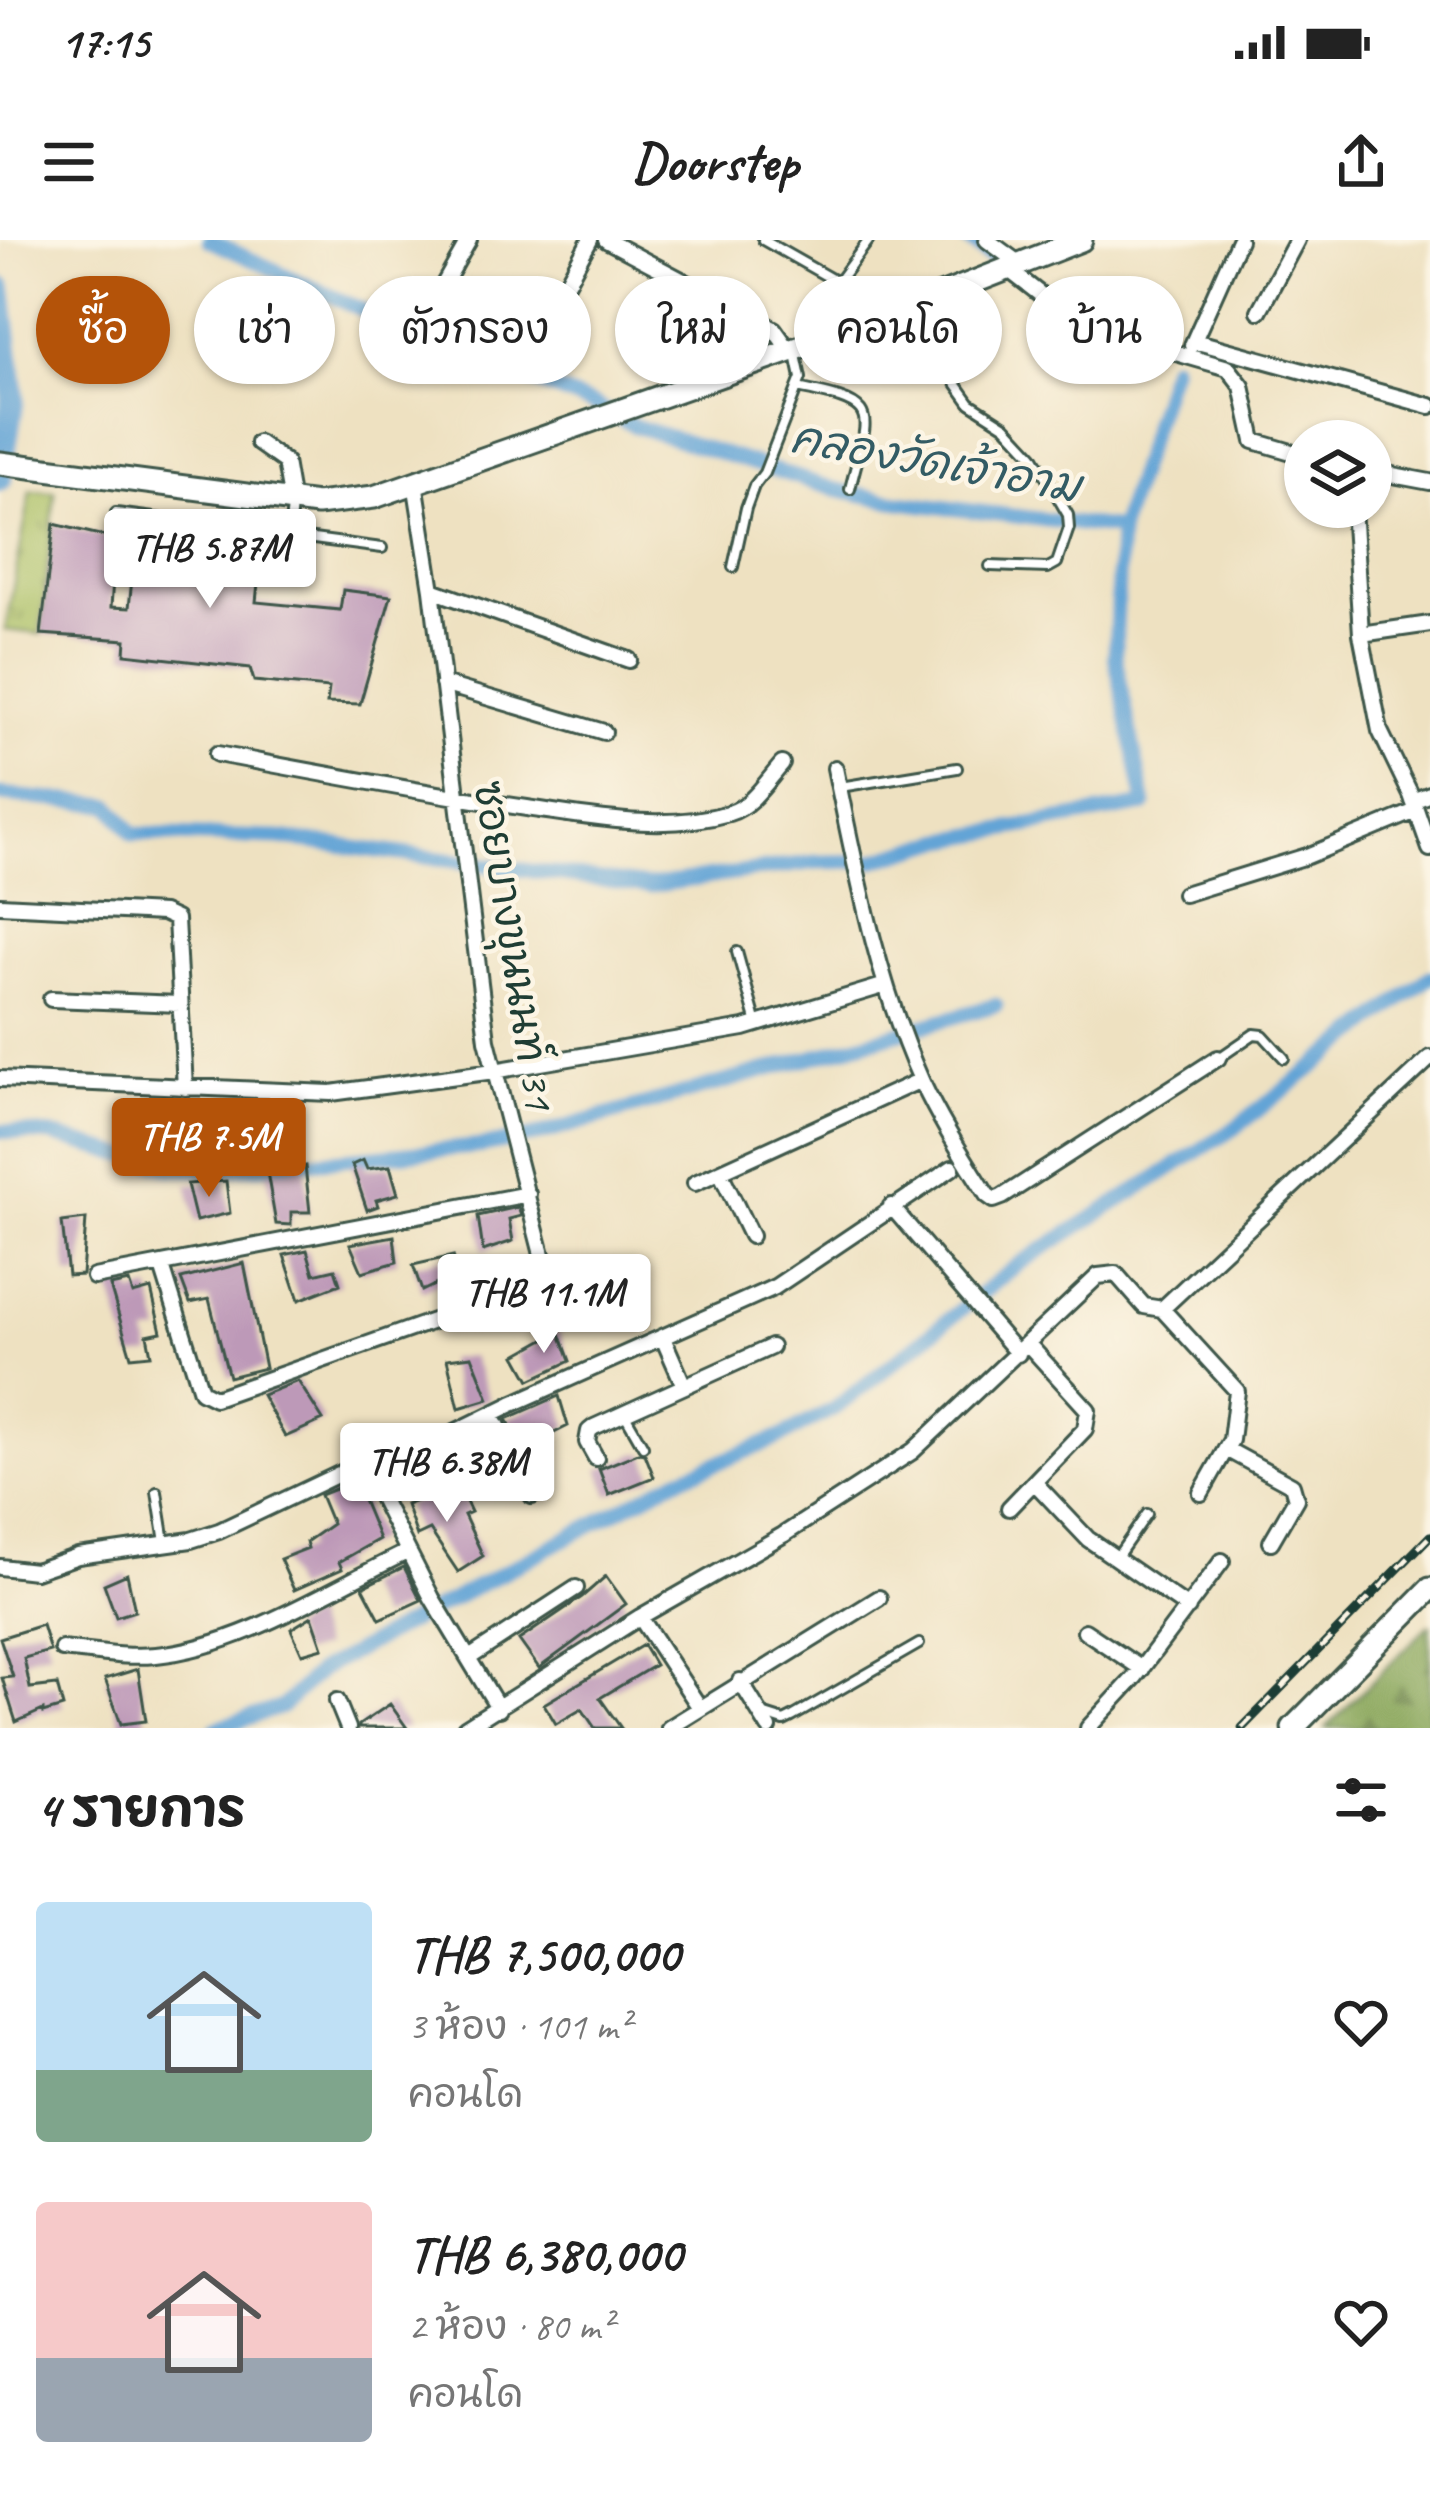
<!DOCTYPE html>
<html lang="th">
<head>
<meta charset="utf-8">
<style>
  :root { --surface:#fff; --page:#f6f6f6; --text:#222; --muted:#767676; --accent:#b45309 }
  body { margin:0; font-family:Caveat,"Playpen Sans Thai",sans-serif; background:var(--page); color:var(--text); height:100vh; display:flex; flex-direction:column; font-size:45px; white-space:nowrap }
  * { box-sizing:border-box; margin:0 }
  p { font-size:39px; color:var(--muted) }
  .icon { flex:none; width:66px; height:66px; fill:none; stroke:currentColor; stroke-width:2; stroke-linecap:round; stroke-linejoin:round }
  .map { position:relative; height:1488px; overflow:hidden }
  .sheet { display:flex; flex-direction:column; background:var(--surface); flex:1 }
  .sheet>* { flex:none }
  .hud { position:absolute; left:36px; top:36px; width:1359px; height:108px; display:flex; gap:24px }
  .tools { position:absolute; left:1284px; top:180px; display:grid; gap:24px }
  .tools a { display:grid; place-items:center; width:108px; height:108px; border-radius:50%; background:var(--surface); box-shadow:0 3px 9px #0004; font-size:60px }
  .price { position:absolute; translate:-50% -102px; padding:0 27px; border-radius:12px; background:#fff; color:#222; font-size:39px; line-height:78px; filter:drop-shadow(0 3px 6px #0008) }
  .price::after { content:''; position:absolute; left:50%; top:72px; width:36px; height:27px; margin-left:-18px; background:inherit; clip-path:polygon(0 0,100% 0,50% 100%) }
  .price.selected { background:var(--accent); color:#fff }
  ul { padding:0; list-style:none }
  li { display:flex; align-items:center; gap:36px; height:300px; padding:0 36px }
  li span { display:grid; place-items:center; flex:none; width:336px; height:240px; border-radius:12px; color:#555 }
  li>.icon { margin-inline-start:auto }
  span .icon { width:144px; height:144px; fill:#fffc; stroke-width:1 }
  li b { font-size:51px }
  h2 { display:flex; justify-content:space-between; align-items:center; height:144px; padding:0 36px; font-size:51px }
  .tag { padding:0 42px; border-radius:54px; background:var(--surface); box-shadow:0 3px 9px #0004; font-size:42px; line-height:108px }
  .tag.selected { background:var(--accent); color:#fff }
  .status { display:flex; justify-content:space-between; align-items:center; height:84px; padding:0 60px; background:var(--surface); direction:ltr }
  .status svg { height:33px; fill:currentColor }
  header { display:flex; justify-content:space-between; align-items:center; height:156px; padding:0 36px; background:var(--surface); font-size:54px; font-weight:700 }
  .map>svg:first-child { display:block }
  .forest { fill:url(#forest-firs); stroke:#547247; stroke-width:3 }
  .park { fill:url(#park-tufts); stroke:#657e4c; stroke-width:3 }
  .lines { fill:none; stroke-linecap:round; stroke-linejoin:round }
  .canal { stroke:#63a4d6; stroke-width:15 }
  .river { stroke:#63a4d6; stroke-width:24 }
  .building { fill:#bd99b8 }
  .lane-casing { stroke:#3e5649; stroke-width:14 }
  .street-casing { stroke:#3e5649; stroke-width:20 }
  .secondary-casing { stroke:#3e5649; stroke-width:27 }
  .lane { stroke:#fff; stroke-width:8 }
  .street { stroke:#fff; stroke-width:14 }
  .secondary { stroke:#fff; stroke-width:21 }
  .rail-casing { stroke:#1f3d34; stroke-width:9 }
  .rail { stroke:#fcf5e5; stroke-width:4.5; stroke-dasharray:14; stroke-linecap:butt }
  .labels { text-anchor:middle; stroke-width:9; stroke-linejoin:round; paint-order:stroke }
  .street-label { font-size:42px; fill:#1f3d34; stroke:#fcf5e5 }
  .water-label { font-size:45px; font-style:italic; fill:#335c65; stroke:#fcf5e5 }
</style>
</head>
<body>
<div class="status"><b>17:15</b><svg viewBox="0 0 49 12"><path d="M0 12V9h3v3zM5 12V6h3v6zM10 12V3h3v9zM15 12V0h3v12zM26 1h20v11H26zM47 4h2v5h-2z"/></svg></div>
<header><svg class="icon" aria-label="menu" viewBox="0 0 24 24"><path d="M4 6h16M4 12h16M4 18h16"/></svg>Doorstep<svg class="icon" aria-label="share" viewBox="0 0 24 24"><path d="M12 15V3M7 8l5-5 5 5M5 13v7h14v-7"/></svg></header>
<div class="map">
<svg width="1430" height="1488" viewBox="0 0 1430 1488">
  <defs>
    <pattern id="forest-firs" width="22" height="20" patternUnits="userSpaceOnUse" patternTransform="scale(3)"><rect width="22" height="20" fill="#88a65a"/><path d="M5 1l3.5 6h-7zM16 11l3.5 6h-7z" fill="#6f884b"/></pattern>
    <pattern id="park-tufts" width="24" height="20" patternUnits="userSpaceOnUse" patternTransform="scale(3)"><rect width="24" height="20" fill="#abc065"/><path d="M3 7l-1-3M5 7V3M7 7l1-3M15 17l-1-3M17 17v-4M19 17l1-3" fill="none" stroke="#8b9d54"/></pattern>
  </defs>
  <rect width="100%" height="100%" fill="#fcf5e5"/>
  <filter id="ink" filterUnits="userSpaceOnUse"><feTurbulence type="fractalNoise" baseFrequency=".00833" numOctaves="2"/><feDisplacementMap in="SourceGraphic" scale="24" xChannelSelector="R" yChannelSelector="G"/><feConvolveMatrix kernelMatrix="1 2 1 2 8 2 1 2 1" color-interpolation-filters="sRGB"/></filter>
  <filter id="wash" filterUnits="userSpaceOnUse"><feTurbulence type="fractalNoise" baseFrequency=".004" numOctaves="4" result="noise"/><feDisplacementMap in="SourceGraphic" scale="48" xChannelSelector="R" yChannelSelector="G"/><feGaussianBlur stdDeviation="2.7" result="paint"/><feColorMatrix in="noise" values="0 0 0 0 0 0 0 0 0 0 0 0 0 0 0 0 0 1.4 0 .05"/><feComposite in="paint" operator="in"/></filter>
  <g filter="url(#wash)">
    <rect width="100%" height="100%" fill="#eee1c1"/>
    <path class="forest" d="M1430 1383V1488H1326L1430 1384Z"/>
    <path class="park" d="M31 251 55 252 41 394 5 390Z"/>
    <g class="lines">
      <path class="canal" d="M209 0 455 112 595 165 635 186 834 249 892 261 1120 289
        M967 0 991 17
        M0 555 110 565 133 594 279 598 648 646 816 622 873 621 940 601 1145 565 1115 416 1120 289 1172 125
        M0 891 51 895 172 929 221 930 484 906 534 896 996 765
        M216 1488 282 1467 319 1431 677 1239 779 1198 837 1167 1019 1024 1235 888 1430 737"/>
      <path class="river" d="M0 48 13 158 0 239"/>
    </g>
    <g id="blocks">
      <path class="building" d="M54 284 116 299 111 367 129 368 137 291 262 304 256 362 340 370 343 350 391 356 360 464 327 463 329 448 254 441 250 428 125 414 126 400 41 394Z
        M363 920 367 929 390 926 398 954 376 960 378 966 367 970 352 925Z
        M305 926 310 972H291V985L276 984 267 932Z
        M226 941 230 973 196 981 187 944Z
        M518 967 521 976 509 979 513 1001 483 1011 478 976Z
        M86 979 82 1035 68 1036 62 982Z
        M394 996 397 1022 362 1032 350 1004Z
        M307 1010 314 1034 335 1029 340 1044 299 1060 284 1015Z
        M453 1016 459 1033 422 1051 413 1025Z
        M244 1023 265 1128 229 1137 209 1059 190 1063 181 1039Z
        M129 1042 133 1054 151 1049 161 1092 147 1095 151 1115 131 1117 110 1046Z
        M559 1091 570 1121 530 1140 516 1115Z
        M472 1116 489 1159 459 1168 447 1119Z
        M298 1141 323 1180 285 1197 262 1155Z
        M559 1156 568 1186 522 1209 507 1179Z
        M470 1197 482 1225 462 1237 449 1207Z
        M638 1213 645 1214 654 1237 609 1255 599 1229Z
        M355 1241 379 1299 339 1322 342 1329 294 1350 280 1319 308 1308 306 1302 332 1284 320 1255Z
        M458 1245 471 1272 464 1275 483 1316 458 1332 430 1290 417 1296 406 1265Z
        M404 1327 421 1360 380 1379 363 1347Z
        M127 1334 135 1371 116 1377 104 1344Z
        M606 1336 626 1364 539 1428 519 1400 582 1357Z
        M312 1376 323 1408 302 1414 291 1389Z
        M42 1385 50 1411 24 1418 30 1448 57 1445 63 1467 43 1473V1470L16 1482 2 1438 13 1437 0 1398Z
        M643 1405 655 1425 600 1458 621 1488H595L582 1469 556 1484 544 1464Z
        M138 1429 146 1481 121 1484 105 1439Z
        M390 1464 407 1488H359V1485Z"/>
    </g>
  </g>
  <g filter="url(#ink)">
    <use href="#blocks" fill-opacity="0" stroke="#3e5649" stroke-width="3"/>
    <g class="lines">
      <defs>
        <path id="lane" d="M763 0 844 46 867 83
          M838 42 869 0
          M943 58 956 114 955 142 970 163 1006 186 1033 215 1068 275 1069 288 1057 323 1048 328 990 326
          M797 148C884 165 869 170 850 249
          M116 273 382 308
          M733 327 746 268 754 246 764 233 801 138 795 110
          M285 330 292 266
          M840 547 957 528
          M737 712 757 784
          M1219 818 1254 794 1263 795 1284 818
          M624 1173 643 1206
          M157 1252 165 1302
          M1117 1317 1147 1274
          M762 1474 784 1481 792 1477 919 1404"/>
        <path id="street" d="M606 0 774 89 789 110
          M987 0 1021 25
          M1009 30 1054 65 1162 109 1228 128 1242 146 1254 201 1305 216
          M443 46 469 0
          M552 70 590 0
          M1259 71 1297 0
          M1194 101 1430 166
          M1192 105 1239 0
          M258 203 285 222 292 262
          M1371 231 1430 242
          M1353 267 1361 394 1380 491 1411 555 1430 609
          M432 350 629 420
          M1361 394 1430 384
          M443 444 604 492
          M217 514C320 533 423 553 527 568 591 577 664 592 729 573 751 567 767 541 782 524
          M835 528C857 634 877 742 922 842 940 881 964 918 987 955L994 960 1002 957 1218 818
          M1413 561 1430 554
          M1184 654 1307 616 1416 571
          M0 665 163 673 176 679 185 848
          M51 759 180 764
          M0 839 331 853 494 831 744 788 886 745
          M720 932 751 996
          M695 943 921 840
          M891 966 1018 1114
          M162 1026 201 1151 215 1158 538 1044 548 1038 487 800 432 350 415 242
          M94 1037 528 954
          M1162 1069 1237 1151 1231 1200 1201 1253
          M663 1098 684 1146
          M492 1174 532 1256
          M1226 1209 1292 1245 1296 1259 1271 1302
          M596 1218 587 1202 589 1191 594 1187 771 1107
          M369 1234 432 1358 499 1469
          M1035 1243 1088 1299 1188 1368
          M1009 1268 1085 1189 1088 1170 1027 1103
          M0 1327 35 1331 78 1316 191 1300 219 1291 341 1233 356 1229 369 1234 512 1164 775 1047 952 928
          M640 1377 700 1468
          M1085 1391 1142 1429
          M62 1409C92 1412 125 1418 156 1415 241 1407 330 1349 407 1312
          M469 1418 576 1348
          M740 1441 769 1488
          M337 1461 348 1488
          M465 1488 640 1377 783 1295 913 1211 1098 1036 1116 1034 1144 1066 1162 1069 1430 818
          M669 1488 879 1358
          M1088 1488 1135 1437 1222 1321"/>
        <path id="secondary" d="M0 223 317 264 374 257 867 84 1081 0
          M1293 1488 1430 1349"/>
      </defs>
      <use href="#lane" class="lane-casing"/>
      <use href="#street" class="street-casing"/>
      <use href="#secondary" class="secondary-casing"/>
      <use href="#lane" class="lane"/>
      <use href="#street" class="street"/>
      <use href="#secondary" class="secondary"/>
      <defs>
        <path id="rail" d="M1242 1488 1430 1296"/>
      </defs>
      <use href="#rail" class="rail-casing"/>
      <use href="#rail" class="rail"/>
    </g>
  </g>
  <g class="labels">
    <g class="street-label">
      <text transform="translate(515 705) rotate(81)" y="15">ซอยบางขุนนนท์ 31</text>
    </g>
    <g class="water-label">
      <text transform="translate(936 221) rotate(10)" y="16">คลองวัดเจ้าอาม</text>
    </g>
  </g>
</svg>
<div class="tools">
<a><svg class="icon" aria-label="layers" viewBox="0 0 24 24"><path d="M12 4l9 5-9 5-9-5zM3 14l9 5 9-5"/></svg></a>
</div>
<b class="price" style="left:210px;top:371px">THB 5.87M</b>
<b class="price selected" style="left:209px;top:960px">THB 7.5M</b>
<b class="price" style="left:544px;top:1116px">THB 11.1M</b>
<b class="price" style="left:447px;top:1285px">THB 6.38M</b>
<div class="hud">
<a class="tag selected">ซื้อ</a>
<a class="tag">เช่า</a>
<a class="tag">ตัวกรอง</a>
<a class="tag">ใหม่</a>
<a class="tag">คอนโด</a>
<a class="tag">บ้าน</a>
</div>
</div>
<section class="sheet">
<h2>4 รายการ<svg class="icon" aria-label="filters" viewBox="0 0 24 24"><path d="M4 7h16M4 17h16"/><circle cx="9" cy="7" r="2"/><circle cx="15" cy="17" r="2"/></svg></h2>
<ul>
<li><span style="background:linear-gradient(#bfe0f5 70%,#7fa58c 0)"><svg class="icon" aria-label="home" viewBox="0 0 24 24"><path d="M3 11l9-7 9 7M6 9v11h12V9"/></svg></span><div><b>THB 7,500,000</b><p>3 ห้อง · 101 m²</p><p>คอนโด</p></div><svg class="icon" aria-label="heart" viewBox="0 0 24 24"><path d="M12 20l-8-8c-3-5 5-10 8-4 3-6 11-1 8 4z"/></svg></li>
<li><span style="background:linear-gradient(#f6c9c9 65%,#9aa5b1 0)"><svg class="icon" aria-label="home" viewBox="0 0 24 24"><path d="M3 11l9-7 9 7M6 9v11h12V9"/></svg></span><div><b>THB 6,380,000</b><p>2 ห้อง · 80 m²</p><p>คอนโด</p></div><svg class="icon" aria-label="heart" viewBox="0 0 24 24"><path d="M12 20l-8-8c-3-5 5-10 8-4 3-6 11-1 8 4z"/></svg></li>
</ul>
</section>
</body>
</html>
